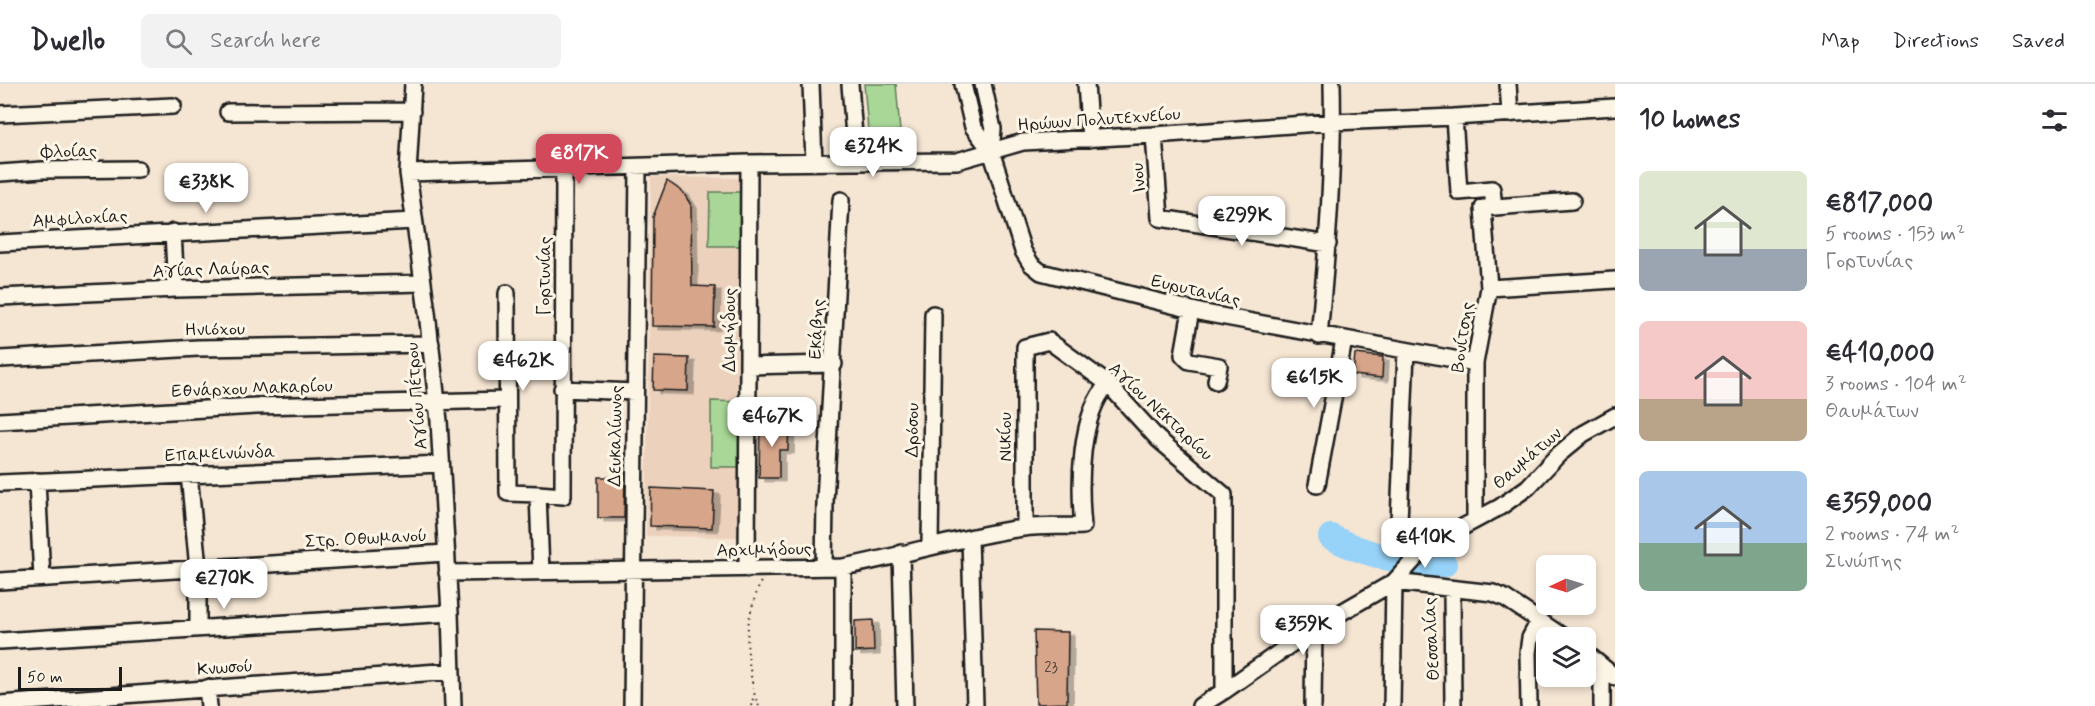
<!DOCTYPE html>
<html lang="en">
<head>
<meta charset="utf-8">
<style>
  :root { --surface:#fff; --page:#f2f2f3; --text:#2b2b33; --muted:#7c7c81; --line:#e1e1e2; --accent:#d1495b }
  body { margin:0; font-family:Mynerve,sans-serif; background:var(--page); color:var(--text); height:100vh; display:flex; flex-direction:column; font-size:22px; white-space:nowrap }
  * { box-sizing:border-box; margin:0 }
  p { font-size:20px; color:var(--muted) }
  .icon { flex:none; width:33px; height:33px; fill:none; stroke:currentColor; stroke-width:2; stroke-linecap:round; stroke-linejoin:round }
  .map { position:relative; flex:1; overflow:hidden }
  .details { display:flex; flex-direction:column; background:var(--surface); width:480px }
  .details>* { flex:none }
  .needle { width:39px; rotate:266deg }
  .tools { position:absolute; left:1536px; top:471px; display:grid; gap:12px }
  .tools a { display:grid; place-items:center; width:60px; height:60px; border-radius:9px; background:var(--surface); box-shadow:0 3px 9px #0003; font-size:30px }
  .scale { position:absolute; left:18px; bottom:15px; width:104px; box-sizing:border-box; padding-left:6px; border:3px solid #1c1c1c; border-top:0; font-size:16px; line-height:21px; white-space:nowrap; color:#1c1c1c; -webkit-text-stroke:4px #fcf5e5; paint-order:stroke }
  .price { position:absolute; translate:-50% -51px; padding:0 14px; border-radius:12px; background:#fff; color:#222; font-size:20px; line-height:39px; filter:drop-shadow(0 2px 3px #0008) }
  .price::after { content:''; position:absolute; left:50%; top:36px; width:18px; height:14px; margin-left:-9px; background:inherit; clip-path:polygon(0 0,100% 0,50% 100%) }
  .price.current { background:var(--accent); color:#fff }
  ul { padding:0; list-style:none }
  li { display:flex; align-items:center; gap:18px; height:150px; padding:0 24px }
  li span { display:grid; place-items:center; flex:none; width:168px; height:120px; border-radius:9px; color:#555 }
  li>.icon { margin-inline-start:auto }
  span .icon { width:72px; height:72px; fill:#fffc; stroke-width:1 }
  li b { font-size:26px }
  h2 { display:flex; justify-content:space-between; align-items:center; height:72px; padding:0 24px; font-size:26px }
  header { display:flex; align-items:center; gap:36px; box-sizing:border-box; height:84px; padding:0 30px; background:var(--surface); border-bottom:2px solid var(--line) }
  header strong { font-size:28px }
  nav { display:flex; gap:33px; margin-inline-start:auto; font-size:21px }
  .search { width:420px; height:54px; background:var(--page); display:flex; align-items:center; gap:15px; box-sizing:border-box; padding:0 21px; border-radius:9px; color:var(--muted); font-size:22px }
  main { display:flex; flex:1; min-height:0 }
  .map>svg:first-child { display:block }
  .built { fill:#ecd2bd }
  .pitch { fill:#a9d797; stroke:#627a5a; stroke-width:1.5 }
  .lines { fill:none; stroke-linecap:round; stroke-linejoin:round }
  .river { stroke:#97d2f8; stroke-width:26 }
  .building { fill:#d7a58a; stroke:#1c1c1c; stroke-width:1.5; filter:url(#shadow) }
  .minor-casing { stroke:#1c1c1c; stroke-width:20 }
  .path { stroke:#1c1c1c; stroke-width:2; stroke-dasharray:1.5 4.5; stroke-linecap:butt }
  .minor { stroke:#fcf5e5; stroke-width:15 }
  .labels { text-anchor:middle; stroke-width:6; stroke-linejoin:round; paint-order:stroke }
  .number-label { font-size:15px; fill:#4b3e38 }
  .street-label { font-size:18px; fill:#1c1c1c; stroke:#fcf5e5 }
</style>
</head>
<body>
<header>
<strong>Dwello</strong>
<div class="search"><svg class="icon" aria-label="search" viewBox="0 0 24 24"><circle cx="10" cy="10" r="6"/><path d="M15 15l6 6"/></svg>Search here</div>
<nav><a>Map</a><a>Directions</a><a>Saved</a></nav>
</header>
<main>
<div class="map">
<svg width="1615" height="622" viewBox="0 0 1615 622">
  <defs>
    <filter id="shadow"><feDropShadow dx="6" dy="3.5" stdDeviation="0" flood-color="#0004"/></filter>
  </defs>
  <rect width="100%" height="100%" fill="#f5e5d3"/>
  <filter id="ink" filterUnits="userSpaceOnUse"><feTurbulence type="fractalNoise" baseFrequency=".0167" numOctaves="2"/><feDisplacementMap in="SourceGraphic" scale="12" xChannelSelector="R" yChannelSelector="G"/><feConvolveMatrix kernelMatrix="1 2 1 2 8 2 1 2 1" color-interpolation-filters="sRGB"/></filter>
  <g filter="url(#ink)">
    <path class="built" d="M651 93 745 94 741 453 646 452Z"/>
    <path class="pitch" d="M864 0H896L900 47 875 49 868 46Z
      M710 108H742L741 162H709Z
      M711 317 742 318 741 383H711Z"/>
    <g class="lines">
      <path class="river" d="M1331 453C1368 472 1403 479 1444 480"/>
    </g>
    <path class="building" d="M667 97 683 108 691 121 692 202 715 203 714 243 652 242 653 133Z
      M1355 270 1383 273 1382 294 1353 291Z
      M654 273 689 274 688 307 653 306Z
      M760 338 789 339 788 366H779V394H759Z
      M598 393H625L624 434H598Z
      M651 404 714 407 712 444 650 442Z
      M873 536 874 567 855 568V537Z
      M1034 547 1068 548 1067 619 1036 620Z"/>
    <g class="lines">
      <defs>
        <path id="minor" d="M413 0 408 89 427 228 439 337 450 529 453 622
          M811 0 814 79
          M850 0 856 78
          M963 0 973 43 991 67 1023 167 1031 180 1041 188 1204 229 1475 279
          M983 0 993 45 991 67
          M1086 0 1090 55
          M1508 0 1510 30
          M228 28 412 27
          M0 30 173 22
          M1454 33 1459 108 1492 105 1494 123
          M1154 51 1160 134 1328 160
          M0 89 42 86 138 85
          M408 89 749 79 957 77 1023 58 1154 51 1333 38 1454 33 1615 23
          M173 148 176 205
          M0 159 414 137
          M1489 204 1615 196
          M507 209 508 409 538 410
          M0 213 176 205 423 199
          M1191 226 1183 271 1189 277 1219 282 1216 297
          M1319 252C1327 168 1334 84 1332 0
          M1406 267 1399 438 1433 459
          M0 275 198 264 431 260
          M748 282 834 280
          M562 305 635 308
          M0 337 256 322 507 316
          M189 390 198 484V544
          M37 397 42 494
          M0 399 441 380
          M1317 401 1344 256
          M1475 435V279L1489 204 1483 124 1572 117
          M1025 444V263L1049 257 1108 300 1158 355 1224 411V607
          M970 454 975 622
          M930 463 933 230
          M901 469 905 622
          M824 483 825 418 841 116
          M843 483V622
          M747 485 749 79
          M541 488 538 410 563 412 564 85
          M447 489 843 483C904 472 962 452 1023 444 1043 441 1063 443 1083 442 1079 402 1079 330 1108 300
          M0 497 446 469
          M1394 498 1493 509 1505 514 1565 554
          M1452 505 1453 622
          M0 557 450 529
          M1586 569 1615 593
          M207 604 209 622
          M0 620 452 587
          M632 622 638 83
          M1200 622 1224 607 1314 544 1394 498 1422 467 1433 459 1500 423 1528 403 1558 371 1583 350 1615 332
          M1313 622 1314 544
          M1392 622 1394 498
          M1529 622 1528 569 1530 554 1539 537
          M1602 622V582"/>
      </defs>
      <use href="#minor" class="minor-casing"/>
      <path class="path" d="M751 622 754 611
        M759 622C753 610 752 598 750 585 744 549 748 531 761 497"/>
      <use href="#minor" class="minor"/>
    </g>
  </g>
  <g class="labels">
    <g class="number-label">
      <text x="1051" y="588">23</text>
    </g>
    <g class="street-label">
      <text transform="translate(1099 35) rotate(-4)" y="6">Ηρώων Πολυτεχνείου</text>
      <text transform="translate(69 67) rotate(-1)" y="6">Φλοίας</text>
      <text transform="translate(1138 94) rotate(-95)" y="6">Ινου</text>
      <text transform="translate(80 134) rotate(-3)" y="6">Αμφιλοχίας</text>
      <text transform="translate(211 185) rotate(-2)" y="6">Αγίας Λαύρας</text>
      <text transform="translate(544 192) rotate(-89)" y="6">Γορτυνίας</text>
      <text transform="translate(1196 206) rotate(13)" y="6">Ευρυτανίας</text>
      <text transform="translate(215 245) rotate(-1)" y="6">Ηνιόχου</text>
      <text transform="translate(816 245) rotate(-87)" y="6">Εκάβης</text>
      <text transform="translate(729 246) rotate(-90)" y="6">Διομήδους</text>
      <text transform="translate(1462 253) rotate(-82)" y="6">Βονίτσης</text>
      <text transform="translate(252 304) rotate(-2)" y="6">Εθνάρχου Μακαρίου</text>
      <text transform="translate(416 312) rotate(-95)" y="6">Αγίου Πέτρου</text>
      <text transform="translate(1161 327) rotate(43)" y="6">Αγίου Νεκταρίου</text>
      <text transform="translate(912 346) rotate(-89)" y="6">Δρόσου</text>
      <text transform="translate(615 352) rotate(-89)" y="6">Δευκαλίωνος</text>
      <text transform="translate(1005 353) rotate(-90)" y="6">Νικίου</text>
      <text transform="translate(220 369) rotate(-2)" y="6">Επαμεινώνδα</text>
      <text transform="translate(1527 374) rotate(-41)" y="6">Θαυμάτων</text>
      <text transform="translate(366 454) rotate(-3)" y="6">Στρ. Οθωμανού</text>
      <text transform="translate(764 465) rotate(-1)" y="6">Αρχιμήδους</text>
      <text transform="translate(1431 555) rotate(-93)" y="6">Θεσσαλίας</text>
      <text transform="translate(225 583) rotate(-4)" y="6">Κνωσού</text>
    </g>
  </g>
</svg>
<div class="tools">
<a><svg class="needle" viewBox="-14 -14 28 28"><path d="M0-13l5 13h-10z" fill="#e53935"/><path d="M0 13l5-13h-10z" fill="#7c7c81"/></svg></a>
<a><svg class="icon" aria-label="layers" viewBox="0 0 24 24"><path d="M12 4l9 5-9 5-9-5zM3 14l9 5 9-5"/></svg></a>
</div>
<div class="scale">50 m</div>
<b class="price" style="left:873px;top:94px">€324K</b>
<b class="price current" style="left:579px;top:101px">€817K</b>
<b class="price" style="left:206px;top:130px">€338K</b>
<b class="price" style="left:1242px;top:163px">€299K</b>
<b class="price" style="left:523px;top:308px">€462K</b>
<b class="price" style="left:1314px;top:325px">€615K</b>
<b class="price" style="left:772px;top:364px">€467K</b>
<b class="price" style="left:1425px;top:485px">€410K</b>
<b class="price" style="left:224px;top:526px">€270K</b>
<b class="price" style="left:1303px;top:572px">€359K</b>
</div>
<section class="details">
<h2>10 homes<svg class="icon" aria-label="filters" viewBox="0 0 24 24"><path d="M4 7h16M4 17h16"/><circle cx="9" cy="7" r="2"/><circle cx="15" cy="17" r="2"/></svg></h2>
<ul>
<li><span style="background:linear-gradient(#dfe7d0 65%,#9aa5b1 0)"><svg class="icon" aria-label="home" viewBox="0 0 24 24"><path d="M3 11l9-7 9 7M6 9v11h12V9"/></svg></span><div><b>€817,000</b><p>5 rooms · 153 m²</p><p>Γορτυνίας</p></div></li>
<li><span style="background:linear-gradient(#f6c9c9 65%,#b9a48a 0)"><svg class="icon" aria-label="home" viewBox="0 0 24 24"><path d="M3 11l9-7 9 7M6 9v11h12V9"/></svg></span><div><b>€410,000</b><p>3 rooms · 104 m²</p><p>Θαυμάτων</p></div></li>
<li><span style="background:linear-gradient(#a9c7e8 60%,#7fa58c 0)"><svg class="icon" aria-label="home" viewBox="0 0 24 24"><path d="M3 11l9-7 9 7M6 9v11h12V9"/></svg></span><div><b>€359,000</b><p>2 rooms · 74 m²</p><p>Σινώπης</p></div></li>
</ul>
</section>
</main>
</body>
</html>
